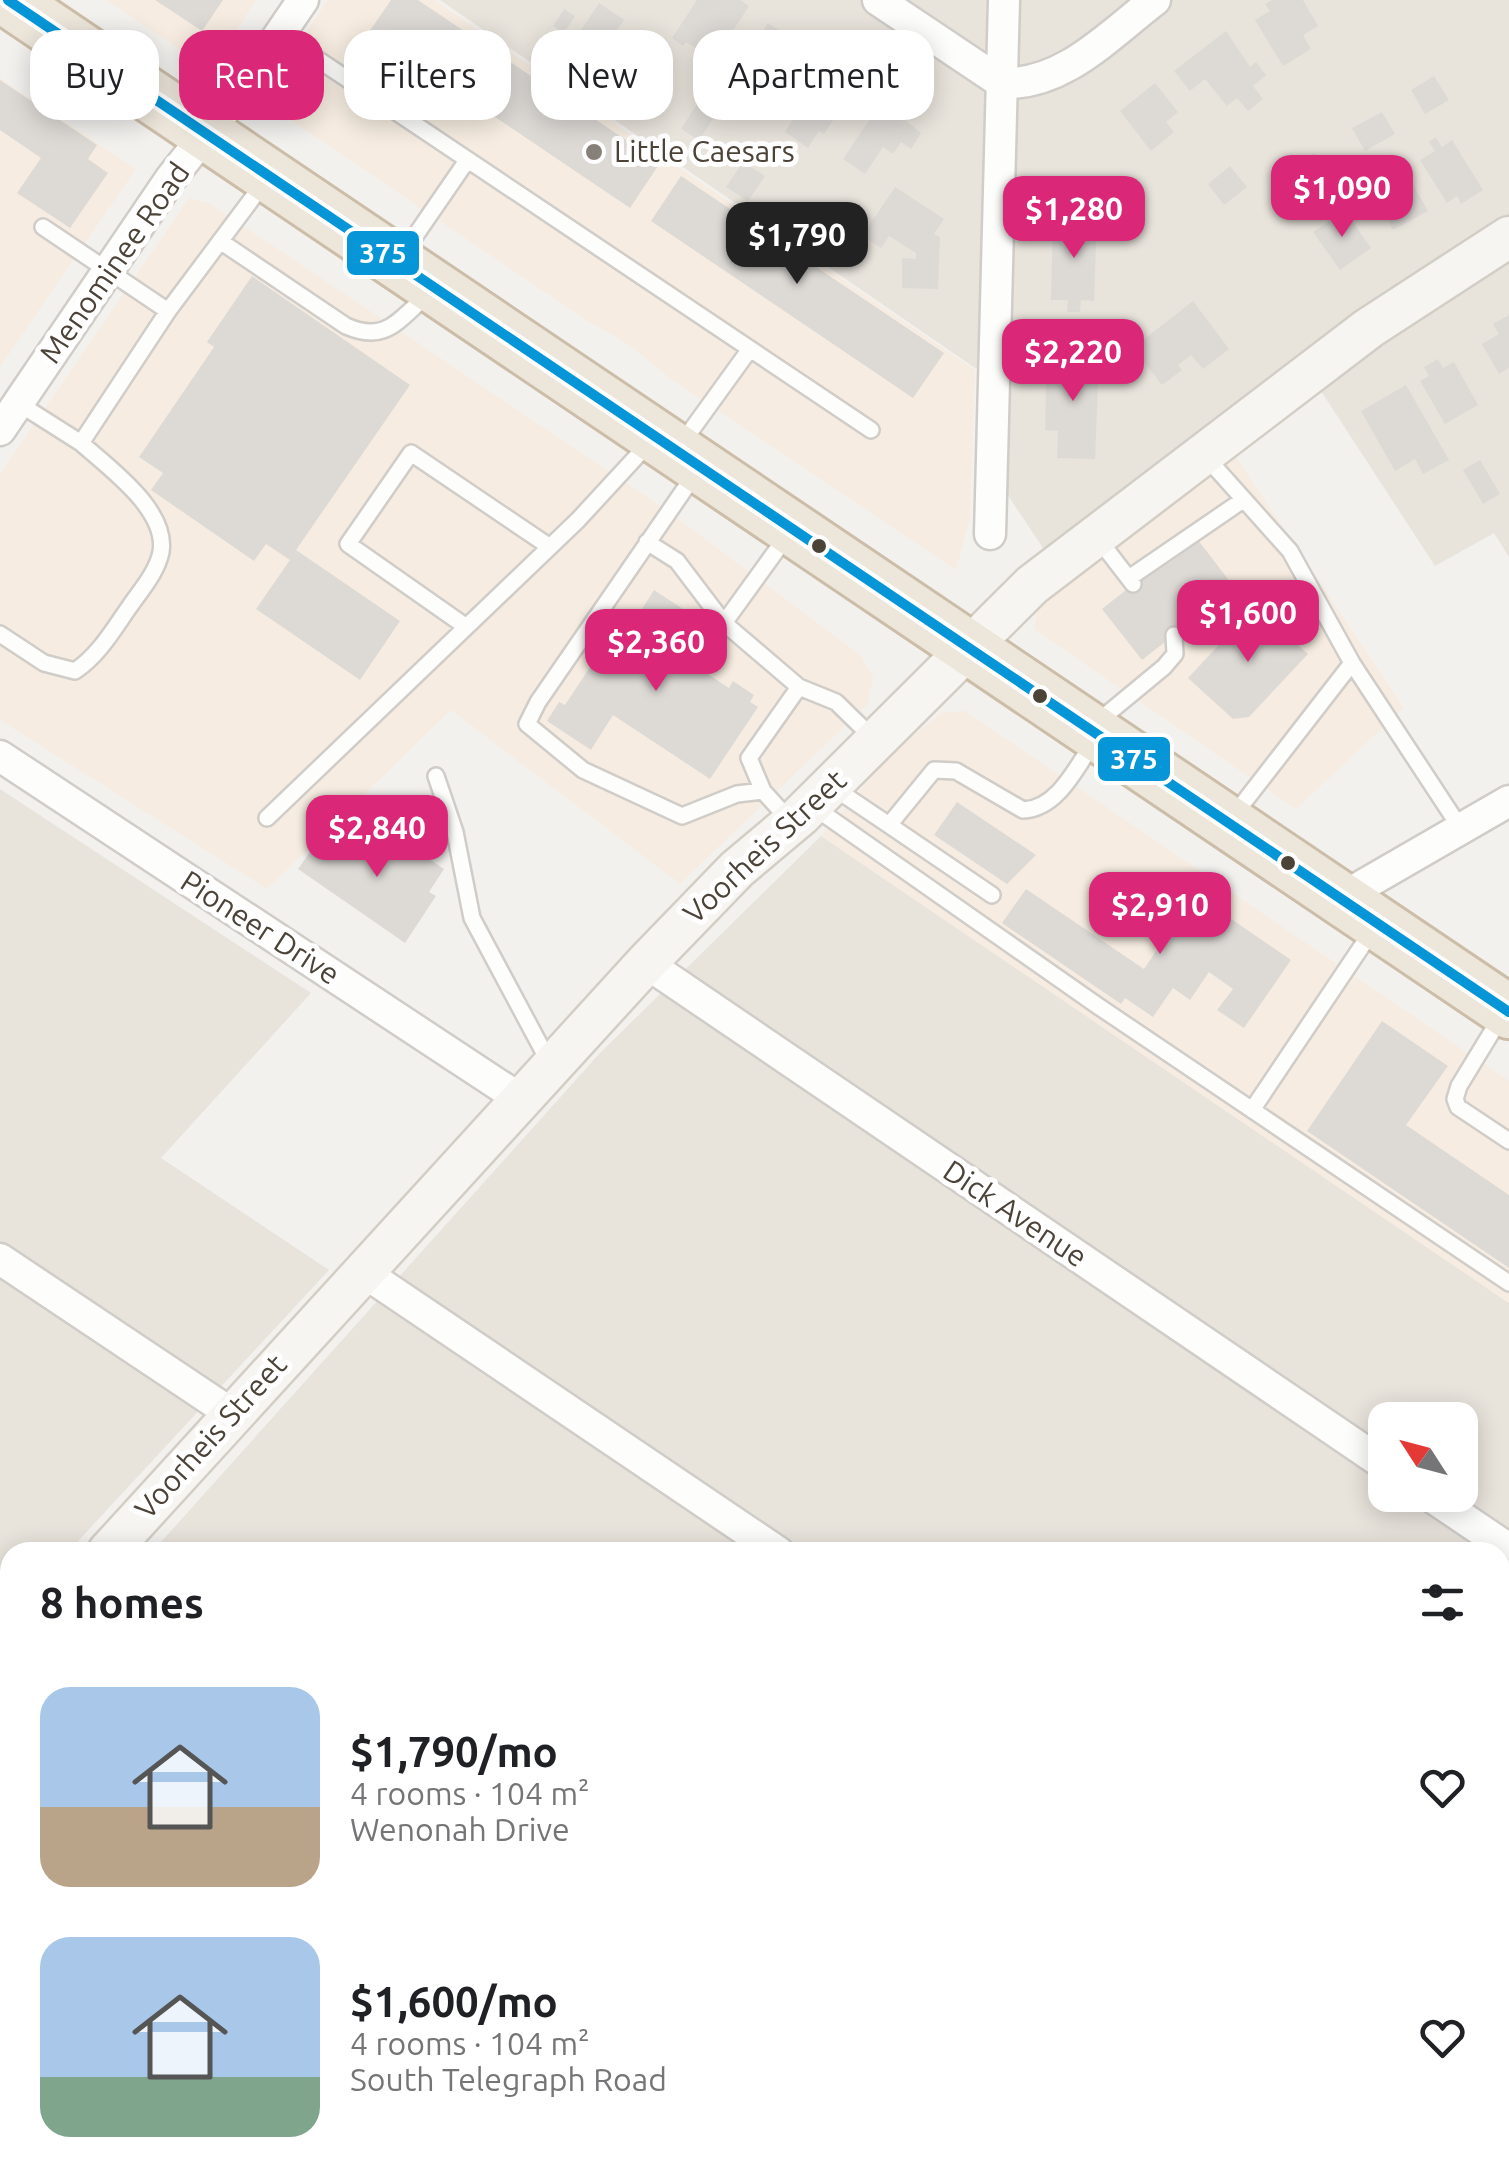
<!DOCTYPE html>
<html lang="en">
<head>
<meta charset="utf-8">
<style>
  :root { --surface:#fff; --page:#f6f6f6; --text:#202124; --muted:#757577; --accent:#db2777 }
  body { margin:0; font-family:Ubuntu,sans-serif; background:var(--page); color:var(--text); height:100vh; display:flex; flex-direction:column; font-size:38px; white-space:nowrap }
  * { box-sizing:border-box; margin:0 }
  p { font-size:32px; color:var(--muted) }
  .icon { flex:none; width:55px; height:55px; fill:none; stroke:currentColor; stroke-width:2; stroke-linecap:round; stroke-linejoin:round }
  .map { position:relative; flex:1; overflow:hidden }
  .drawer { position:absolute; left:0px; top:1542px; width:1510px; height:642px; display:flex; flex-direction:column; background:var(--surface); border-radius:30px 30px 0 0; box-shadow:0 5px 25px #0003 }
  .drawer>* { flex:none }
  .banner { position:absolute; left:30px; top:30px; width:1000px; height:90px; display:flex; gap:20px }
  .needle { width:65px; rotate:306deg }
  .controls { position:absolute; left:1368px; top:1402px; display:grid; gap:20px }
  .controls a { display:grid; place-items:center; width:110px; height:110px; border-radius:20px; background:var(--surface); box-shadow:0 5px 25px #0003; font-size:50px }
  .price { position:absolute; translate:-50% -85px; padding:0 22px; border-radius:20px; background:var(--accent); color:#fff; font-size:32px; line-height:65px; filter:drop-shadow(0 2px 5px #0008) }
  .price::after { content:''; position:absolute; left:50%; top:60px; width:30px; height:22px; margin-left:-15px; background:inherit; clip-path:polygon(0 0,100% 0,50% 100%) }
  .price.on { background:#222; color:#fff }
  ul { padding:0; list-style:none }
  li { display:flex; align-items:center; gap:30px; height:250px; padding:0 40px }
  li span { display:grid; place-items:center; flex:none; width:280px; height:200px; border-radius:30px; color:#555 }
  li>.icon { margin-inline-start:auto }
  span .icon { width:120px; height:120px; fill:#fffc; stroke-width:1 }
  li b { font-size:42px }
  h2 { display:flex; justify-content:space-between; align-items:center; height:120px; padding:0 40px; font-size:42px }
  .chip { padding:0 35px; border-radius:30px; background:var(--surface); box-shadow:0 5px 25px #0003; font-size:35px; line-height:90px }
  .chip.on { background:var(--accent); color:#fff }
  .map>svg:first-child { display:block }
  .residential { fill:#e8e3db; fill-rule:evenodd }
  .commercial { fill:#f6ece1 }
  .building { fill:#dddad6 }
  .lines { fill:none; stroke-linecap:round; stroke-linejoin:round }
  .lane-casing { stroke:#d0ccc8; stroke-width:20 }
  .street-casing { stroke:#d0ccc8; stroke-width:35 }
  .secondary-casing { stroke:#d3cec5; stroke-width:45 }
  .highway-casing { stroke:#ccbda8; stroke-width:58 }
  .lane { stroke:#fdfdfc; stroke-width:15 }
  .street { stroke:#fdfdfc; stroke-width:30 }
  .secondary { stroke:#f7f5f1; stroke-width:40 }
  .highway { stroke:#ede6db; stroke-width:52 }
  .bus-1-casing { stroke:#fff; stroke-width:18 }
  .bus-1 { stroke:#0696d7; stroke-width:10 }
  .poi-dot { fill:#868078; stroke:#fff; stroke-width:4 }
  .bus-dot { fill:#4c4338; stroke:#fff; stroke-width:4 }
  .labels { text-anchor:middle; stroke-width:10; stroke-linejoin:round; paint-order:stroke }
  .poi-label { font-size:30px; fill:#4c4338; stroke:#fff; text-anchor:start }
  .street-label { font-size:30px; fill:#4c4338; stroke:#fff }
  .line-badge { stroke:#fff; stroke-width:4 }
  .badge-label { font-size:28px; text-anchor:middle; font-weight:bold; fill:#fff }
</style>
</head>
<body>
<div class="map">
<svg width="1509" height="2184" viewBox="0 0 1509 2184">
  <rect width="100%" height="100%" fill="#f3f1ee"/>
  <path class="residential" d="M440 0H1509V557L1494 533 1435 566 1302 362 1045 551 1007 494 1012 369 975 368Z
    M0 789 311 993 161 1158 329 1270 68 1552H10V1615L0 1626Z
    M821 836 1509 1303V2184H0V1722L10 1711V2175H1500V1552H152L599 1054ZM1385 1420H1460V1495H1385Z"/>
  <path class="commercial" d="M106 0H256L211 71Z
    M328 0H434L975 370 970 519 956 570 672 380 632 347 586 320 279 112 267 101 270 87Z
    M0 78 136 169 0 367Z
    M189 198 209 203 661 506 860 655 873 676 868 704 680 884 451 710 267 889 0 720V474Z
    M1232 451 1404 708 1296 809 1034 629 1037 609Z
    M965 711 1509 1081V1303L821 836 890 755 941 713Z"/>
  <path class="building" d="M155 0H223L202 31Z
    M391 0H418L660 163 630 208 369 32Z
    M697 0H740L749 6 714 60 686 42 683 46 672 38Z
    M1272 0H1303L1318 26 1303 35 1311 49 1283 66 1255 20 1270 11 1265 4Z
    M599 3 624 20 608 42 581 30Z
    M564 9 575 16 564 33 553 26Z
    M768 23 799 43 765 95 759 91 750 105 728 90 738 77 734 75Z
    M1226 31 1250 67 1256 62 1266 75 1253 86 1263 99 1248 111 1237 98 1227 106 1205 79 1190 91 1174 71Z
    M640 56 661 70 646 93 625 79Z
    M828 59 845 70 840 77 855 87 824 134 819 131 808 148 785 132 795 116 791 113Z
    M1434 76 1449 100 1425 114 1411 90Z
    M0 80 97 145 88 159 108 173 70 228 17 193 41 158 0 130Z
    M1155 83 1178 112 1166 122 1174 132 1151 151 1120 111Z
    M697 104 715 116 699 140 681 129Z
    M880 104 895 113 899 107 909 114 905 120 921 133 911 149 901 142 893 154 883 147 865 174 843 159Z
    M1382 112 1395 134 1365 151 1352 128Z
    M1436 137 1442 147 1452 140 1483 190 1461 204 1457 196 1447 203 1420 160 1435 151 1429 142Z
    M1314 153 1331 176 1308 192 1292 168Z
    M743 162 765 176 748 201 726 187Z
    M1230 166 1247 187 1224 205 1208 184Z
    M681 176 944 353 913 398 651 221Z
    M1408 176 1428 211 1393 230 1374 195Z
    M895 187 944 219 934 234 940 237 938 289 902 288V258L916 259V253L889 236 881 248 862 236Z
    M1345 211 1371 248 1340 270 1313 232Z
    M1053 217 1097 219 1094 301 1081 300 1080 312H1067L1068 300H1051Z
    M252 276 410 385 296 550 400 621 360 680 256 609 290 560 266 544 254 561 151 490 163 473 139 457 214 347 207 342Z
    M1193 301 1229 349 1203 369 1191 355 1178 365 1182 370 1162 385 1133 348Z
    M1509 315V368L1499 374 1482 344 1499 334 1493 324Z
    M1047 355 1099 356 1095 459 1057 458 1058 431 1045 430Z
    M1438 359 1443 368 1454 362 1478 405 1445 424 1420 381 1429 376 1424 367Z
    M1406 385 1449 460 1423 474 1415 459 1395 471 1361 411Z
    M1480 460 1500 494 1483 504 1463 470Z
    M1198 540 1241 596 1208 621 1202 613 1142 660 1102 609 1165 559 1169 563Z
    M654 590 683 609 661 643 729 688 733 681 754 695 750 702 758 707 710 779 613 715 591 750 547 721 559 702 565 705 627 611 637 617Z
    M1255 606 1308 654 1249 717 1233 719 1188 678Z
    M957 802 1036 855 1007 884 934 835Z
    M332 828 374 855 389 832 444 869 429 892 436 896 405 943 298 869 312 849 317 851Z
    M1026 889 1144 969 1195 894 1291 960 1244 1028 1217 1010 1233 989 1209 972 1190 1000 1173 988 1153 1017 1125 998 1121 1004 1002 923Z
    M1382 1021 1448 1066 1406 1125 1509 1195V1268L1307 1131Z"/>
  <g class="lines">
    <defs>
      <path id="lane" d="M280 34 871 430
        M43 227 168 311
        M220 241 346 326C387 344 398 319 429 294
        M402 255 466 162
        M18 403 81 443 168 311 263 184
        M682 443 750 349
        M1205 456 1290 551 1352 663
        M695 474 538 702 527 724 583 770 682 816 737 794 763 791 792 823
        M1096 536 1133 584
        M647 542 677 561 724 623
        M1129 578 1243 500
        M465 626 348 544 411 453 550 547
        M0 634 44 663 75 671C99 655 113 630 130 606 141 590 157 572 161 552 168 510 109 468 81 443
        M799 687 836 702 876 741
        M1095 724 1164 667 1175 654 1174 635
        M436 776 455 832 472 918 549 1062
        M834 788 889 825 934 770 956 771 1023 810C1058 809 1077 766 1095 740
        M763 791 749 758 799 687 724 623 789 533
        M811 805 1098 1006 1509 1283
        M1234 815 1352 663 1461 829
        M267 818 578 520 649 443
        M889 825 992 895
        M1501 1017 1459 1086 1455 1099 1458 1107 1509 1141
        M1252 1110 1372 931"/>
      <path id="street" d="M878 0 1002 83
        M1002 83C1063 86 1109 35 1155 0
        M0 430 171 178 247 82 303 0
        M990 534 1004 0
        M0 756 520 1099
        M1341 898 1509 801
        M646 963 1385 1465
        M0 1259 232 1414
        M362 1271 778 1552
        M1429 1495 1509 1549
        M1500 1608 1509 1595
        M0 2021 10 2028
        M1500 2041 1509 2047
        M227 2175 240 2184
        M961 2175 974 2184
        M1110 2184 1116 2175"/>
      <path id="secondary" d="M108 1552 646 963 737 869 800 816 1032 585 1369 328 1509 237
        M0 1672 10 1661"/>
      <path id="highway" d="M8 0 1509 1012"/>
    </defs>
    <use href="#lane" class="lane-casing"/>
    <use href="#street" class="street-casing"/>
    <use href="#secondary" class="secondary-casing"/>
    <use href="#highway" class="highway-casing"/>
    <use href="#lane" class="lane"/>
    <use href="#street" class="street"/>
    <use href="#secondary" class="secondary"/>
    <use href="#highway" class="highway"/>
    <defs>
      <path id="bus-1" d="M8 0 1509 1012"/>
    </defs>
    <use href="#bus-1" class="bus-1-casing"/>
    <use href="#bus-1" class="bus-1"/>
  </g>
  <circle class="poi-dot" cx="594" cy="152" r="10"/>
  <g class="bus-dot">
    <circle cx="819" cy="546" r="9"/>
    <circle cx="1040" cy="696" r="9"/>
    <circle cx="1288" cy="863" r="9"/>
  </g>
  <g class="labels">
    <g class="poi-label">
      <text x="614" y="162">Little Caesars</text>
    </g>
    <g class="street-label">
      <text transform="translate(115 263) rotate(-55)" y="10">Menominee Road</text>
      <text transform="translate(765 847) rotate(-43)" y="10">Voorheis Street</text>
      <text transform="translate(260 928) rotate(33)" y="10">Pioneer Drive</text>
      <text transform="translate(1015 1214) rotate(34)" y="10">Dick Avenue</text>
      <text transform="translate(211 1437) rotate(-48)" y="10">Voorheis Street</text>
    </g>
  </g>
  <g class="line-badge">
    <rect x="345" y="229" width="76" height="48" rx="10" fill="#0696d7"/>
    <rect x="1096" y="735" width="76" height="48" rx="10" fill="#0696d7"/>
  </g>
  <g class="badge-label">
    <text x="383" y="263">375</text>
    <text x="1134" y="769">375</text>
  </g>
</svg>
<div class="controls">
<a><svg class="needle" viewBox="-14 -14 28 28"><path d="M0-13l5 13h-10z" fill="#e53935"/><path d="M0 13l5-13h-10z" fill="#757577"/></svg></a>
</div>
<b class="price" style="left:1342px;top:240px">$1,090</b>
<b class="price" style="left:1074px;top:261px">$1,280</b>
<b class="price on" style="left:797px;top:287px">$1,790</b>
<b class="price" style="left:1073px;top:404px">$2,220</b>
<b class="price" style="left:1248px;top:665px">$1,600</b>
<b class="price" style="left:656px;top:694px">$2,360</b>
<b class="price" style="left:377px;top:880px">$2,840</b>
<b class="price" style="left:1160px;top:957px">$2,910</b>
<div class="banner">
<a class="chip">Buy</a>
<a class="chip on">Rent</a>
<a class="chip">Filters</a>
<a class="chip">New</a>
<a class="chip">Apartment</a>
</div>
<section class="drawer">
<h2>8 homes<svg class="icon" aria-label="filters" viewBox="0 0 24 24"><path d="M4 7h16M4 17h16"/><circle cx="9" cy="7" r="2"/><circle cx="15" cy="17" r="2"/></svg></h2>
<ul>
<li><span style="background:linear-gradient(#a9c7e8 60%,#b9a48a 0)"><svg class="icon" aria-label="home" viewBox="0 0 24 24"><path d="M3 11l9-7 9 7M6 9v11h12V9"/></svg></span><div><b>$1,790/mo</b><p>4 rooms · 104 m²</p><p>Wenonah Drive</p></div><svg class="icon" aria-label="heart" viewBox="0 0 24 24"><path d="M12 20l-8-8c-3-5 5-10 8-4 3-6 11-1 8 4z"/></svg></li>
<li><span style="background:linear-gradient(#a9c7e8 70%,#7fa58c 0)"><svg class="icon" aria-label="home" viewBox="0 0 24 24"><path d="M3 11l9-7 9 7M6 9v11h12V9"/></svg></span><div><b>$1,600/mo</b><p>4 rooms · 104 m²</p><p>South Telegraph Road</p></div><svg class="icon" aria-label="heart" viewBox="0 0 24 24"><path d="M12 20l-8-8c-3-5 5-10 8-4 3-6 11-1 8 4z"/></svg></li>
</ul>
</section>
</div>
</body>
</html>
